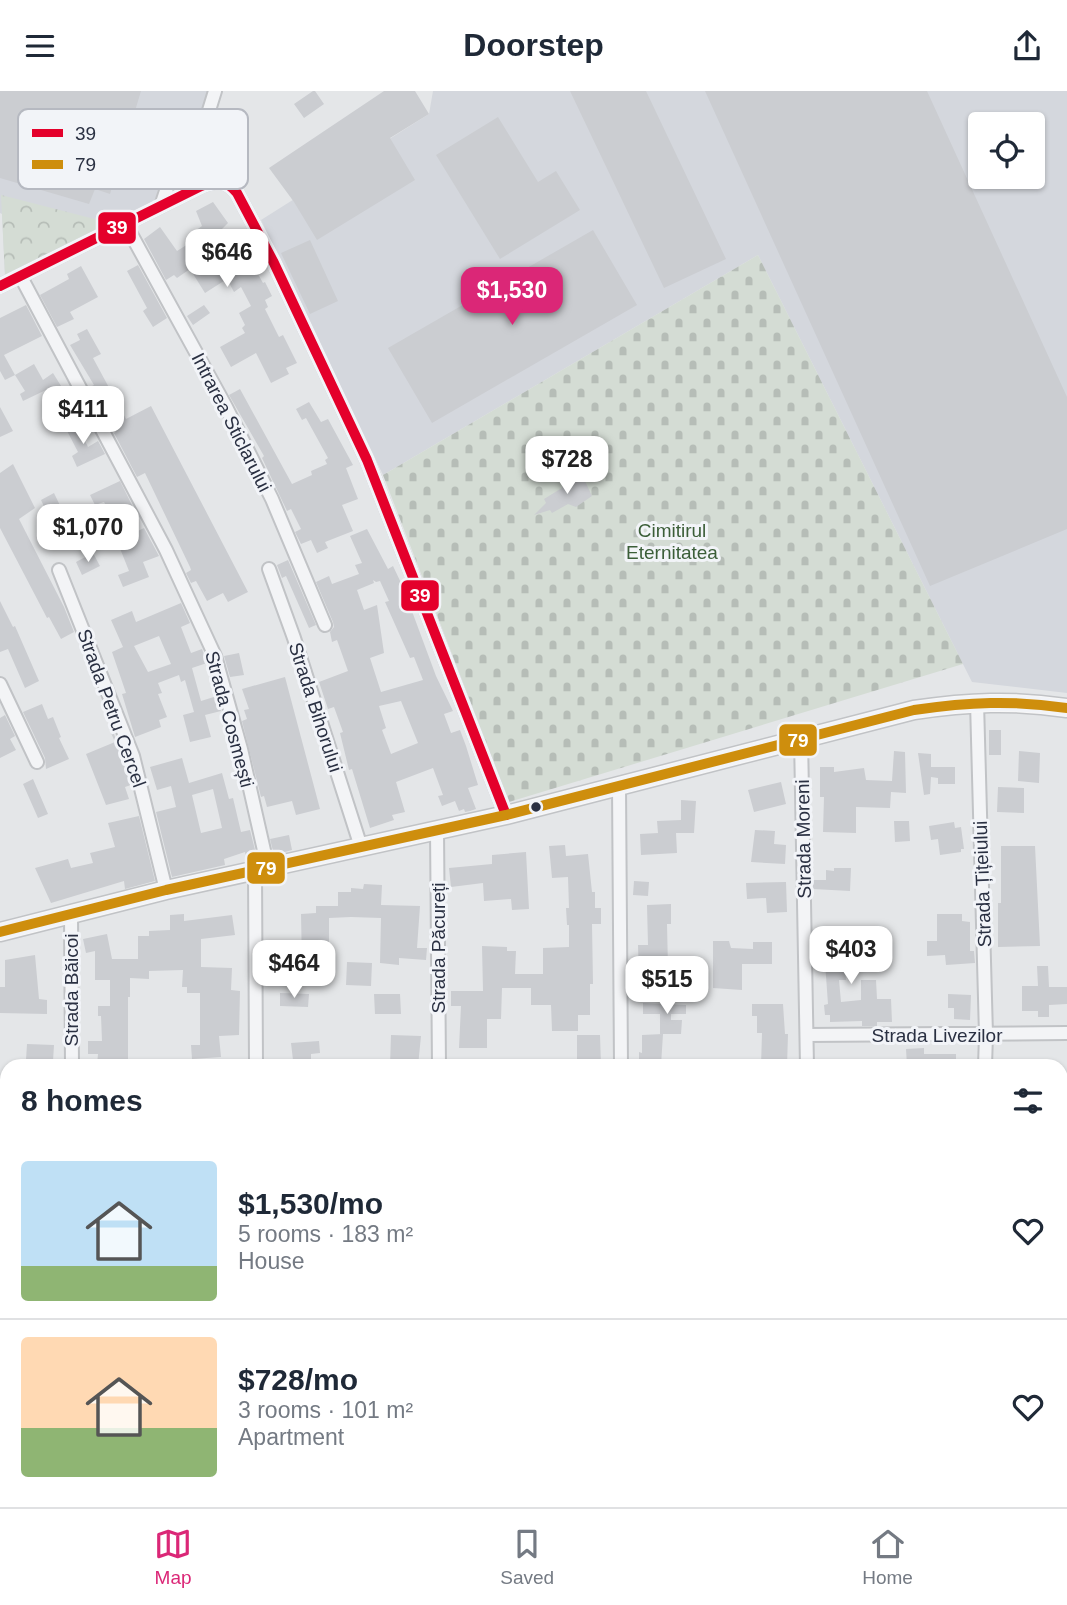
<!DOCTYPE html>
<html lang="en">
<head>
<meta charset="utf-8">
<style>
  :root { --surface:#fff; --page:#f6f6f7; --text:#1f2937; --muted:#747a83; --line:#e0e1e3; --accent:#db2777 }
  body { margin:0; font-family:Arial,sans-serif; background:var(--page); color:var(--text); height:100vh; display:flex; flex-direction:column; font-size:26px; white-space:nowrap }
  * { box-sizing:border-box; margin:0 }
  p { font-size:23px; color:var(--muted) }
  .icon { flex:none; width:38px; height:38px; fill:none; stroke:currentColor; stroke-width:2; stroke-linecap:round; stroke-linejoin:round }
  .map { position:relative; flex:1; overflow:hidden }
  .details { position:absolute; left:0px; top:968px; width:1068px; height:450px; display:flex; flex-direction:column; background:var(--surface); border-radius:21px 21px 0 0; box-shadow:0 2px 5px #0004 }
  .details>* { flex:none }
  .controls { position:absolute; left:968px; top:21px; display:grid; gap:14px }
  .controls a { display:grid; place-items:center; width:77px; height:77px; border-radius:7px; background:var(--surface); box-shadow:0 2px 5px #0004; font-size:35px }
  .price { position:absolute; translate:-50% -60px; padding:0 16px; border-radius:14px; background:#fff; color:#222; font-size:23px; line-height:46px; filter:drop-shadow(0 2px 4px #0008) }
  .price::after { content:''; position:absolute; left:50%; top:42px; width:21px; height:16px; margin-left:-10px; background:inherit; clip-path:polygon(0 0,100% 0,50% 100%) }
  .price.active { background:var(--accent); color:#fff }
  ul { padding:0; list-style:none }
  li { display:flex; align-items:center; gap:21px; height:175px; padding:0 21px }
  li+li { border-top:2px solid var(--line) }
  li span { display:grid; place-items:center; flex:none; width:196px; height:140px; border-radius:7px; color:#555 }
  li>.icon { margin-inline-start:auto }
  span .icon { width:84px; height:84px; fill:#fffc; stroke-width:1 }
  li b { font-size:30px }
  h2 { display:flex; justify-content:space-between; align-items:center; height:84px; padding:0 21px; font-size:30px }
  header { display:flex; justify-content:space-between; align-items:center; height:91px; padding:0 21px; background:var(--surface); font-size:32px; font-weight:700 }
  .tab-bar { display:flex; justify-content:space-around; align-items:center; height:98px; border-top:2px solid var(--line); background:var(--surface); font-size:19px; color:var(--muted) }
  .tab-bar a { display:grid; justify-items:center; gap:4px }
  .tab-bar .active { color:var(--accent) }
  .map>svg:first-child { display:block }
  .built { fill:#d4d7dd; fill-rule:evenodd }
  .forest { fill:url(#forest-crowns) }
  .cemetery { fill:url(#cemetery-stones) }
  .building { fill:#cbcdd1; fill-rule:evenodd }
  .lines { fill:none; stroke-linecap:round; stroke-linejoin:round }
  .street-casing { stroke:#c1c3c6; stroke-width:16 }
  .secondary-casing { stroke:#c1c3c6; stroke-width:21 }
  .street { stroke:#f3f4f6; stroke-width:12 }
  .secondary { stroke:#f7f7f7; stroke-width:18 }
  .bus-1-casing { stroke:#f2f4f8; stroke-width:16 }
  .bus-2-casing { stroke:#f2f4f8; stroke-width:16 }
  .bus-1 { stroke:#e4002b; stroke-width:10 }
  .bus-2 { stroke:#ce8e0d; stroke-width:10 }
  .bus-dot { fill:#2a3042; stroke:#f2f4f8; stroke-width:2.5 }
  .labels { text-anchor:middle; stroke-width:6; stroke-linejoin:round; paint-order:stroke }
  .street-label { font-size:19px; fill:#2a3042; stroke:#f2f4f8 }
  .park-label { font-size:19px; fill:#3b5e38; stroke:#f2f4f8 }
  .key { fill:#f2f4f8; stroke:#b6b9c1; stroke-width:2 }
  .key-label { font-size:19px; fill:#2a3042 }
  .line-badge { stroke:#f2f4f8; stroke-width:2.5 }
  .badge-label { font-size:19px; text-anchor:middle; font-weight:bold; fill:#fff }
</style>
</head>
<body>
<header><svg class="icon" aria-label="menu" viewBox="0 0 24 24"><path d="M4 6h16M4 12h16M4 18h16"/></svg>Doorstep<svg class="icon" aria-label="share" viewBox="0 0 24 24"><path d="M12 15V3M7 8l5-5 5 5M5 13v7h14v-7"/></svg></header>
<div class="map">
<svg width="1067" height="1416" viewBox="0 0 1067 1416">
  <defs>
    <pattern id="forest-crowns" width="20" height="18" patternUnits="userSpaceOnUse" patternTransform="scale(1.75)"><rect width="20" height="18" fill="#d4dcd4"/><path d="M2 6a3 3 0 1 1 6 0M12 15a3 3 0 1 1 6 0" fill="none" stroke="#b6bdb7"/></pattern>
    <pattern id="cemetery-stones" width="16" height="16" patternUnits="userSpaceOnUse" patternTransform="scale(1.75)"><rect width="16" height="16" fill="#d4dcd4"/><path d="M2 7V4a2 2 0 0 1 4 0v3zM10 15v-3a2 2 0 0 1 4 0v3z" fill="#b6bdb7"/></pattern>
  </defs>
  <rect width="100%" height="100%" fill="#e4e6e8"/>
  <path class="built" d="M0 0H208L195 45 180 72 168 69 154 112 107 137 5 184 2 123 0 122Z
    M433 0H1067V602L972 591 758 164 383 384 261 129 429 23ZM980 33H1032V86H980Z"/>
  <path class="forest" d="M1 104 114 133 5 184Z"/>
  <path class="cemetery" d="M758 164 963 573 509 711 383 384Z"/>
  <path class="building" d="M0 0H141L110 103 95 98 89 113 0 87Z
    M313 0H315L324 13 304 27 294 13Z
    M384 0H415L429 23 390 47 415 89 317 149 294 111 269 77Z
    M570 0H646L726 168 664 197Z
    M705 0H927L1067 306V438L930 495Z
    M498 26 538 91 556 80 580 119 500 168 436 64Z
    M213 111 228 132 222 138 245 172 250 169 263 192 265 191 272 205 265 209 268 216 265 218 279 246 283 244 297 272 286 277 289 283 271 292 256 262 231 276 220 256 245 242 242 237 245 234 239 222 251 215 241 196 234 201 227 188 205 202 190 178 177 187 174 184 166 189 144 148 160 136 177 160 196 148 192 142 202 135 196 120Z
    M593 139 637 214 432 332 388 257Z
    M310 149 338 210 310 223 281 162Z
    M138 174 167 227 153 236 143 220 147 217 127 180Z
    M81 175 98 206 70 221 74 228 57 236 40 204 69 188 67 183Z
    M26 214 42 245 4 264 15 284 5 289 0 280V227Z
    M204 214 210 222 193 234 187 225Z
    M87 238 101 263 93 267 126 328 151 315 248 501 228 511 223 502 207 510 196 490 191 492 186 482 191 479 190 476 145 382 137 386 114 342 116 341 90 296 94 294 70 254 80 249 77 243Z
    M34 273 43 289 53 282 71 311 60 318 48 298 23 310 20 303 25 300 15 284Z
    M240 298 292 393 312 384 311 380 327 373 325 369 328 367 306 327 302 329 296 318 309 311 321 331 328 328 347 363 353 374 346 377 358 408 342 414 353 440 325 451 328 457 317 462 311 449 301 453 295 441 301 438 291 418 287 420 262 367 264 365 229 304Z
    M0 316 13 340 0 346Z
    M75 329 88 356 98 350 105 363 77 376 72 365 78 361 64 334Z
    M13 373 35 417 19 428 64 516 74 541 61 548 49 526 47 527 0 437V382Z
    M578 388 585 390 592 405 576 416 568 413 552 422 550 419 534 424 546 412 544 408 562 397 563 391Z
    M120 390 135 420 114 430 104 411 95 414 90 404Z
    M54 402 66 427 52 432 41 409Z
    M85 421 94 439 81 445 72 427Z
    M144 437 159 465 143 471 149 486 123 496 118 484 129 480 117 450Z
    M367 438 388 478 393 475 403 496 436 585 453 620 444 623 451 642 460 639 466 655 478 694 468 697 476 718 470 720 465 721 464 718 459 720 455 710 442 715 438 705 443 704 433 677 396 691 405 721 392 724 394 729 370 737 352 678 349 679 340 642 343 641 334 616 328 618 319 591 348 580 337 549 332 551 330 541 334 536 333 531 316 491 329 485 332 493 359 483 355 474 362 472 350 445ZM373 489 376 491 380 490 389 510 385 511 410 567 414 566 423 589 381 601 370 567 384 562 377 514 364 519 357 499 374 492ZM401 610 418 652 391 663 382 639 386 637 379 615Z
    M93 462 100 475 82 484 76 471Z
    M288 469 316 534 309 537 286 485 282 487 277 474Z
    M0 510 13 536 15 535 39 590 25 597 8 558 0 561Z
    M181 512 190 532 181 536 191 562 202 558 207 572 192 577 201 610 217 605 221 620 205 624 211 646 190 651 183 624 194 621 185 589 181 591 179 584 158 592 162 602 158 603 167 626 159 629 161 636 135 646 122 603 126 602 112 561 123 556 111 529 132 520 136 531ZM159 545 171 573 148 581 134 555Z
    M239 562 244 584 230 586 224 565Z
    M285 586 320 718 296 724 292 710 267 716 264 705 261 706 242 630 247 628 244 619 249 618 242 598Z
    M42 613 48 628 53 626 61 646 59 647 69 668 46 678 45 667 23 621Z
    M5 624 15 645 10 648 16 659 0 667V627Z
    M111 634 131 694 125 696 129 708 106 714 86 663 115 651 108 635Z
    M989 639H1001V664H989Z
    M894 660 905 661 906 702 891 701 890 717 856 716V742L823 741 824 706H820V676H834V681L864 677 866 689 892 690Z
    M1019 660 1040 662 1039 692 1018 690Z
    M918 662 931 663V676H955V693H938V687L931 686 930 703 924 704Z
    M182 667 189 692 222 682 229 708 233 707 241 741 250 739 257 767 247 770 245 761 224 768 225 774 172 786 156 721 176 716 171 695 157 699 150 676ZM213 698 222 737 201 742 192 704Z
    M33 688 48 723 38 727 23 693Z
    M781 691 786 713 754 721 748 699Z
    M998 696 1024 697V722L997 721Z
    M681 709 696 710 694 742H676L677 762 641 764 640 743 658 742 657 730 681 729Z
    M139 725 155 790 125 798 124 790 51 812 35 777 68 768 71 777 93 772 90 762 115 756 108 732Z
    M894 730H909L910 750 895 751Z
    M954 731 955 737 961 736 964 758H961V761L940 764 938 748 931 749 929 735Z
    M755 739 775 740 774 753 786 754 785 773 751 771Z
    M289 744 292 759 274 764 270 748Z
    M565 754 566 765 588 763 592 801H595V817H601V833H592L593 893H590V924H578V940H552L551 914H531V897H502L501 928H487V957H459L461 915H451V900H483L482 855 507 856V860H516L515 883H543V857L569 856V834H567L566 817H569L568 786 552 787 549 755Z
    M1001 755H1035L1040 855 998 856V812H1001Z
    M526 761 529 818 512 819 511 808 484 810 483 792 451 796 449 777 492 773V764Z
    M834 777H851L850 800 813 798 812 789H826V779L834 780Z
    M634 790 649 791 648 805 633 804Z
    M786 791 787 821 767 822 766 807 747 808 746 792Z
    M364 793 382 794 381 814 420 815 417 857H427L426 869 399 867V874L380 872 381 827 351 826 329 827V863H318L319 872 302 873 301 823 316 822V815H338V801H351V797L363 798Z
    M671 813V833H667L668 877 678 878 676 893 643 890 642 898 632 897V887H639L638 854H648L647 814Z
    M184 823V830L232 824 235 844 201 848V876L232 877 231 899 240 900 239 944 219 945 221 966 192 968 191 954H200V902H187V896H182L183 879 149 880V888L130 887V906H128V975L97 974 98 963H88V950H102L101 925H98V915H110V889H95V860L86 862 83 848 107 843 112 868H138V845H149V840L170 839V824Z
    M937 823H962V830L970 831V860H974L975 872 946 874 945 864 927 865V850H937Z
    M861 841 862 858 843 859 846 889H839L841 911 861 909V889H876L877 908H891L892 931H877V935H862V930L830 931V924H825L824 914 828 913 823 843Z
    M713 850H729L731 857 753 858V851H772V873H742V899L713 897Z
    M35 864 39 908 47 909V923L0 922V896H5V869Z
    M347 871 372 872 371 895 346 894Z
    M1037 875H1048L1049 896H1067V913L1049 914V926H1038V920H1022V895H1038Z
    M280 902 309 903 308 916 280 915Z
    M374 903H400L401 923H375Z
    M948 903 971 904 970 929 954 928V917H948Z
    M643 912 686 914V923H671V929H682L681 943H660V923H643Z
    M752 913H783L785 943H788L787 975H761L762 942H757V925H752Z
    M663 943 661 974 639 973V961L642 962V944Z
    M391 944 421 945 418 975H390Z
    M577 944H600L601 975H577Z
    M319 950 320 962 311 963V968L293 969 291 952Z
    M27 953 54 954 53 970 26 969Z
    M924 957V963H956V975H907L906 958Z"/>
  <g class="lines">
    <defs>
      <path id="street" d="M161 115 170 88 202 42 215 0
        M126 134 226 316 272 408 325 534
        M21 186 166 459 215 565 241 658 268 777
        M0 195 201 95C217 89 226 88 237 102L273 170 367 369 506 724
        M269 478 294 547 361 756
        M59 479 133 665 166 799
        M0 593 37 671
        M977 611 986 944 985 975
        M801 647 807 975
        M619 696 621 975
        M437 739 439 975
        M255 780 256 975
        M71 823 72 975
        M807 944 1067 942
        M0 1115H7
        M1060 1361 1067 1370
        M258 1410V1416
        M438 1410V1416
        M626 1410V1416
        M810 1410V1416
        M69 1416V1410
        M993 1416V1410"/>
      <path id="secondary" d="M0 841 166 799 506 724 914 619C969 611 1012 609 1067 617"/>
    </defs>
    <use href="#street" class="street-casing"/>
    <use href="#secondary" class="secondary-casing"/>
    <use href="#street" class="street"/>
    <use href="#secondary" class="secondary"/>
    <defs>
      <path id="bus-1" d="M0 195 201 95C217 89 226 88 237 102L273 170 367 369 506 724"/>
      <path id="bus-2" d="M0 841 166 799 506 724 914 619C969 611 1012 609 1067 617"/>
    </defs>
    <use href="#bus-1" class="bus-1-casing"/>
    <use href="#bus-2" class="bus-2-casing"/>
    <use href="#bus-1" class="bus-1"/>
    <use href="#bus-2" class="bus-2"/>
  </g>
  <circle class="bus-dot" cx="536" cy="716" r="6"/>
  <g class="labels">
    <g class="street-label">
      <text transform="translate(232 331) rotate(63)" y="7">Intrarea Sticlarului</text>
      <text transform="translate(316 616) rotate(72)" y="7">Strada Bihorului</text>
      <text transform="translate(112 617) rotate(70)" y="7">Strada Petru Cercel</text>
      <text transform="translate(230 628) rotate(75)" y="7">Strada Cosmești</text>
      <text transform="translate(803 748) rotate(-91)" y="7">Strada Moreni</text>
      <text transform="translate(982 793) rotate(-92)" y="7">Strada Țițeiului</text>
      <text transform="translate(438 857) rotate(-90)" y="7">Strada Păcureți</text>
      <text transform="translate(71 899) rotate(-90)" y="7">Strada Băicoi</text>
      <text x="937" y="951">Strada Livezilor</text>
    </g>
    <g class="park-label">
      <text x="672" y="446">Cimitirul<tspan x="672" dy="22">Eternitatea</tspan></text>
    </g>
  </g>
  <rect x="18" y="18" width="230" height="80" rx="10" class="key"/>
  <rect x="32" y="38" width="31" height="8" fill="#e4002b"/>
  <rect x="32" y="69" width="31" height="9" fill="#ce8e0d"/>
  <g class="key-label">
    <text x="75" y="49">39</text>
    <text x="75" y="80">79</text>
  </g>
  <g class="line-badge">
    <rect x="97" y="120" width="40" height="34" rx="7" fill="#e4002b"/>
    <rect x="400" y="488" width="40" height="33" rx="7" fill="#e4002b"/>
    <rect x="778" y="632" width="40" height="34" rx="7" fill="#ce8e0d"/>
    <rect x="246" y="760" width="40" height="34" rx="7" fill="#ce8e0d"/>
  </g>
  <g class="badge-label">
    <text x="117" y="143">39</text>
    <text x="420" y="511">39</text>
    <text x="798" y="656">79</text>
    <text x="266" y="784">79</text>
  </g>
</svg>
<div class="controls">
<a><svg class="icon" aria-label="locate" viewBox="0 0 24 24"><circle cx="12" cy="12" r="6"/><path d="M12 2v4M12 18v4M2 12h4M18 12h4"/></svg></a>
</div>
<b class="price" style="left:227px;top:198px">$646</b>
<b class="price active" style="left:512px;top:236px">$1,530</b>
<b class="price" style="left:83px;top:355px">$411</b>
<b class="price" style="left:567px;top:405px">$728</b>
<b class="price" style="left:88px;top:473px">$1,070</b>
<b class="price" style="left:851px;top:895px">$403</b>
<b class="price" style="left:294px;top:909px">$464</b>
<b class="price" style="left:667px;top:925px">$515</b>
<section class="details">
<h2>8 homes<svg class="icon" aria-label="filters" viewBox="0 0 24 24"><path d="M4 7h16M4 17h16"/><circle cx="9" cy="7" r="2"/><circle cx="15" cy="17" r="2"/></svg></h2>
<ul>
<li><span style="background:linear-gradient(#bfe0f5 75%,#8fb573 0)"><svg class="icon" aria-label="home" viewBox="0 0 24 24"><path d="M3 11l9-7 9 7M6 9v11h12V9"/></svg></span><div><b>$1,530/mo</b><p>5 rooms · 183 m²</p><p>House</p></div><svg class="icon" aria-label="heart" viewBox="0 0 24 24"><path d="M12 20l-8-8c-3-5 5-10 8-4 3-6 11-1 8 4z"/></svg></li>
<li><span style="background:linear-gradient(#ffd9b3 65%,#8fb573 0)"><svg class="icon" aria-label="home" viewBox="0 0 24 24"><path d="M3 11l9-7 9 7M6 9v11h12V9"/></svg></span><div><b>$728/mo</b><p>3 rooms · 101 m²</p><p>Apartment</p></div><svg class="icon" aria-label="heart" viewBox="0 0 24 24"><path d="M12 20l-8-8c-3-5 5-10 8-4 3-6 11-1 8 4z"/></svg></li>
</ul>
</section>
</div>
<nav class="tab-bar">
<a class="active"><svg class="icon" aria-label="map" viewBox="0 0 24 24"><path d="M3 6l6-2 6 2 6-2v14l-6 2-6-2-6 2zM9 4v14M15 6v14"/></svg>Map</a>
<a><svg class="icon" aria-label="saved" viewBox="0 0 24 24"><path d="M7 4h10v16l-5-4-5 4z"/></svg>Saved</a>
<a><svg class="icon" aria-label="home" viewBox="0 0 24 24"><path d="M3 11l9-7 9 7M6 9v11h12V9"/></svg>Home</a>
</nav>
</body>
</html>
